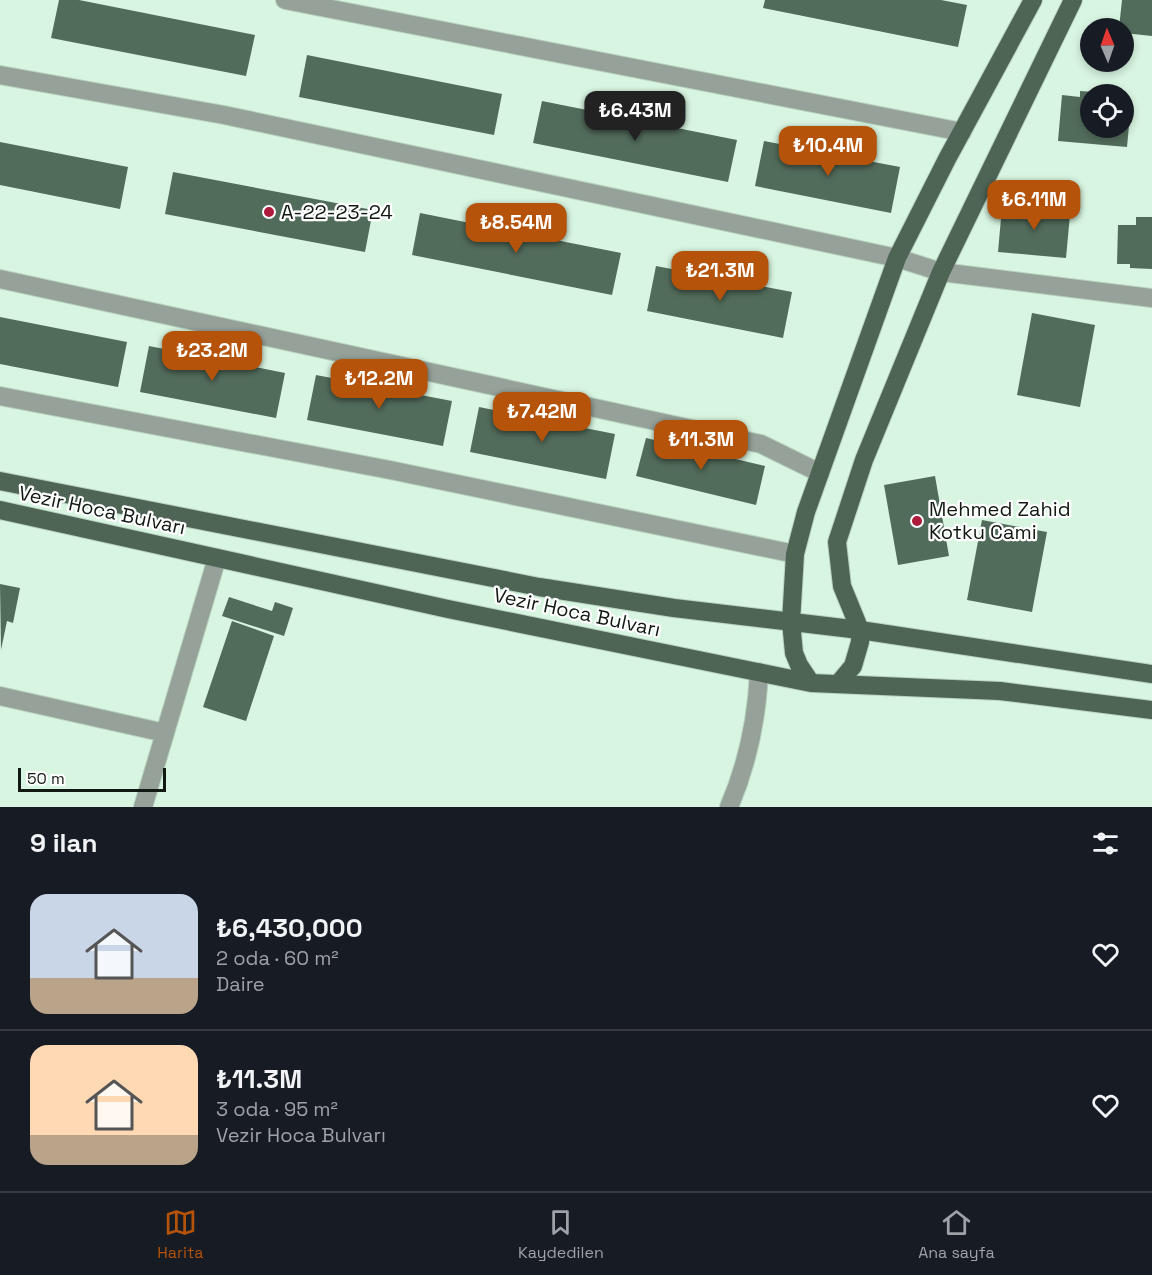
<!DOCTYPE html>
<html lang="tr">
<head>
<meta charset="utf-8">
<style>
  :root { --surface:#171b24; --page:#20242c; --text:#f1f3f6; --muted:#9ea1a6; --line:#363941; --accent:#b45309 }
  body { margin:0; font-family:"Space Grotesk",sans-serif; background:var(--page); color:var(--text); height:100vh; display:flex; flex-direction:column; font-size:22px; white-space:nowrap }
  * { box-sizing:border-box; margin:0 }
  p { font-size:20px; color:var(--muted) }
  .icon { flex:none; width:33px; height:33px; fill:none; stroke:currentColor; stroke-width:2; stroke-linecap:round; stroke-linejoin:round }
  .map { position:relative; height:807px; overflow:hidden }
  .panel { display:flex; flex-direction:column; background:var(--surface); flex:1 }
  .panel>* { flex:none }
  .needle { width:39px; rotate:358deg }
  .fabs { position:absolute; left:1080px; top:18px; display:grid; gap:12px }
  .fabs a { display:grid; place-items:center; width:54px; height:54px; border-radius:50%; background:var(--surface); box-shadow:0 3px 9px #0003; font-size:30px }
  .scale { position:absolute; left:18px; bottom:15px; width:148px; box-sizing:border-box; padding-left:6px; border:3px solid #101a13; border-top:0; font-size:16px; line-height:21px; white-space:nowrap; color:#101a13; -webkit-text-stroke:4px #fff; paint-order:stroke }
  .price { position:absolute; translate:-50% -51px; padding:0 14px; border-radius:12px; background:var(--accent); color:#fff; font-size:20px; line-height:39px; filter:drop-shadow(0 2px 3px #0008) }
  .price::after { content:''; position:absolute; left:50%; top:36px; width:18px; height:14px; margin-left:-9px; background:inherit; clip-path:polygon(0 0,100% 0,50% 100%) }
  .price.on { background:#222; color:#fff }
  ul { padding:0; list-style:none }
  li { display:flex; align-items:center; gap:18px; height:150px; padding:0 30px }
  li+li { border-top:2px solid var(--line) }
  li span { display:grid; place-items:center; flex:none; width:168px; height:120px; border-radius:18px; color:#555 }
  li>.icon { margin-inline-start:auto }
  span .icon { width:72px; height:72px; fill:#fffc; stroke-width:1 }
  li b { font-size:26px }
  h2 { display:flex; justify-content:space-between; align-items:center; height:72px; padding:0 30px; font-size:26px }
  .dock { display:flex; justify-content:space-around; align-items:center; height:84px; border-top:2px solid var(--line); background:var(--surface); font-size:16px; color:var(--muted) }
  .dock a { display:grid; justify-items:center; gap:3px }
  .dock .on { color:var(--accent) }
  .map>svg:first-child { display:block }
  .building { fill:#526c5b }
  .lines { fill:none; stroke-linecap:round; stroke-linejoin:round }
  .minor-casing { stroke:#b8d2c0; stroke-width:20 }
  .major-casing { stroke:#b8d2c0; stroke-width:20 }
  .minor { stroke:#95a199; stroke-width:18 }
  .major { stroke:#4e6455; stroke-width:18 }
  .poi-dot { fill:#ae1a39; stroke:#fff; stroke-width:2 }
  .labels { text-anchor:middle; stroke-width:4.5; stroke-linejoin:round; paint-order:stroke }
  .poi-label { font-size:20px; fill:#101a13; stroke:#fff; text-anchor:start }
  .street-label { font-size:20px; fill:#101a13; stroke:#fff }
</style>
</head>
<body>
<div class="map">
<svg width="1152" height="807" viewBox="0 0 1152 807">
  <rect width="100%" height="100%" fill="#d8f5e1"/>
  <path class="building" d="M59 0H79L255 35 246 76 51 38Z
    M765 0H941L967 5 958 47 763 8Z
    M1122 0H1152V36L1124 33V28H1119Z
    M307 55 502 94 494 135 299 97Z
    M1080 91 1108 93V94H1090V128H1124V103L1131 104 1127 147 1058 141 1062 95 1080 97Z
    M542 101 737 140 728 182 533 143Z
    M764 141 900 167 891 213 755 186Z
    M0 142 128 167 120 209 0 185Z
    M173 172 373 210 365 252 165 214Z
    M1020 202 1058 205 1057 214 1070 215 1066 258 998 252 1002 207 1019 208Z
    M420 213 621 253 612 295 412 255Z
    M1136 217H1152V269L1130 268V264H1117L1118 225H1136Z
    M656 266 792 292 783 338 647 311Z
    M1032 313 1095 325 1080 407 1017 395Z
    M0 317 127 342 118 387 0 364Z
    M149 346 285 373 276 418 140 392Z
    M316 375 452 401 443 446 307 420Z
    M479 407 615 434 606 479 470 452Z
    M646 438 765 466 756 505 636 476Z
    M935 476 949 556 898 565 884 485Z
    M982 520 1047 532 1032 612 967 600Z
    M0 584 20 588 13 623 7 621 1 650Z
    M229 597 272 611 275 602 293 608 284 636 222 616Z
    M232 621 274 636 246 721 203 707Z"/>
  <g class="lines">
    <defs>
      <path id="minor" d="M285 0 962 132
        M0 75 224 115 897 258 941 272 1152 298
        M0 279 761 444 820 473
        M0 396 390 470 795 554
        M0 696 165 733
        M143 807 217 558
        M729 807C747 765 757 718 759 672"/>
      <path id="major" d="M0 481 539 587 674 608 860 630 1152 674
        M0 510 448 609 811 683 1000 691 1152 710
        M811 683 799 665 794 653 791 622 795 554 806 512 897 258 947 159 1033 0
        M838 684 853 666 860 642V630L842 586 837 542 864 460 941 272 1073 0"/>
    </defs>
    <use href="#minor" class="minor-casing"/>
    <use href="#major" class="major-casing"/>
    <use href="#minor" class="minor"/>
    <use href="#major" class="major"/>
  </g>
  <g class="poi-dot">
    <circle cx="269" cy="212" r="6"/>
    <circle cx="917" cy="521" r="6"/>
  </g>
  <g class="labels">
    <g class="poi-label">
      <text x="281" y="219">A-22-23-24</text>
      <text x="929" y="516">Mehmed Zahid<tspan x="929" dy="23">Kotku Cami</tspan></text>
    </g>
    <g class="street-label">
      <text transform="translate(102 510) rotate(12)" y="7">Vezir Hoca Bulvarı</text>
      <text transform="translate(577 612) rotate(12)" y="7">Vezir Hoca Bulvarı</text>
    </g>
  </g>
</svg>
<div class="fabs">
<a><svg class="needle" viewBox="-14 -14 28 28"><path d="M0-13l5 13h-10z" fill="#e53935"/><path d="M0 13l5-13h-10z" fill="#9ea1a6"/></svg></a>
<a><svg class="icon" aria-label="locate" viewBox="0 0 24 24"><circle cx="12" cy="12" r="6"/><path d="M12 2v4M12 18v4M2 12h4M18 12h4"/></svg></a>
</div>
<div class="scale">50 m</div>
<b class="price on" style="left:635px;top:142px">₺6.43M</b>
<b class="price" style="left:828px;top:177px">₺10.4M</b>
<b class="price" style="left:1034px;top:231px">₺6.11M</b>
<b class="price" style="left:516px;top:254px">₺8.54M</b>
<b class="price" style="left:720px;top:302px">₺21.3M</b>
<b class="price" style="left:212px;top:382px">₺23.2M</b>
<b class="price" style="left:379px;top:410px">₺12.2M</b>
<b class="price" style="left:542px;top:443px">₺7.42M</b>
<b class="price" style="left:701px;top:471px">₺11.3M</b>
</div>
<section class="panel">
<h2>9 ilan<svg class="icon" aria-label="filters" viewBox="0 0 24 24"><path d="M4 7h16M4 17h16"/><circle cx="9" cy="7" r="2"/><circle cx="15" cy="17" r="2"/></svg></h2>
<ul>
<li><span style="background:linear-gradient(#c9d6e8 70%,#b9a48a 0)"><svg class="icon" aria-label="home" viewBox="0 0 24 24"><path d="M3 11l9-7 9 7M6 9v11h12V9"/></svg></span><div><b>₺6,430,000</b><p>2 oda · 60 m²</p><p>Daire</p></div><svg class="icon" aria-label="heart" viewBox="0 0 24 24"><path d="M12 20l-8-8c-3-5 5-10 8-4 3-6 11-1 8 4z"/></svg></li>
<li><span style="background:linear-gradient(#ffd9b3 75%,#b9a48a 0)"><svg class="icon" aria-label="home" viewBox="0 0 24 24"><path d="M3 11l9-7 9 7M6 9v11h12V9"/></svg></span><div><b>₺11.3M</b><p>3 oda · 95 m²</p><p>Vezir Hoca Bulvarı</p></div><svg class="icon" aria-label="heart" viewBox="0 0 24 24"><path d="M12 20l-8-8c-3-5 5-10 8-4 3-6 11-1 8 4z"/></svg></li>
</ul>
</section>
<nav class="dock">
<a class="on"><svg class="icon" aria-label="map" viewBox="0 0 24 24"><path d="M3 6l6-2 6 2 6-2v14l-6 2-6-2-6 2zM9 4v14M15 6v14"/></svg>Harita</a>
<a><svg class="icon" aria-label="saved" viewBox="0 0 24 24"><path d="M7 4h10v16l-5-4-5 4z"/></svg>Kaydedilen</a>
<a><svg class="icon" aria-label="home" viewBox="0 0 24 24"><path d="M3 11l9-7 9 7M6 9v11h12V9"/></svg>Ana sayfa</a>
</nav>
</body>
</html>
